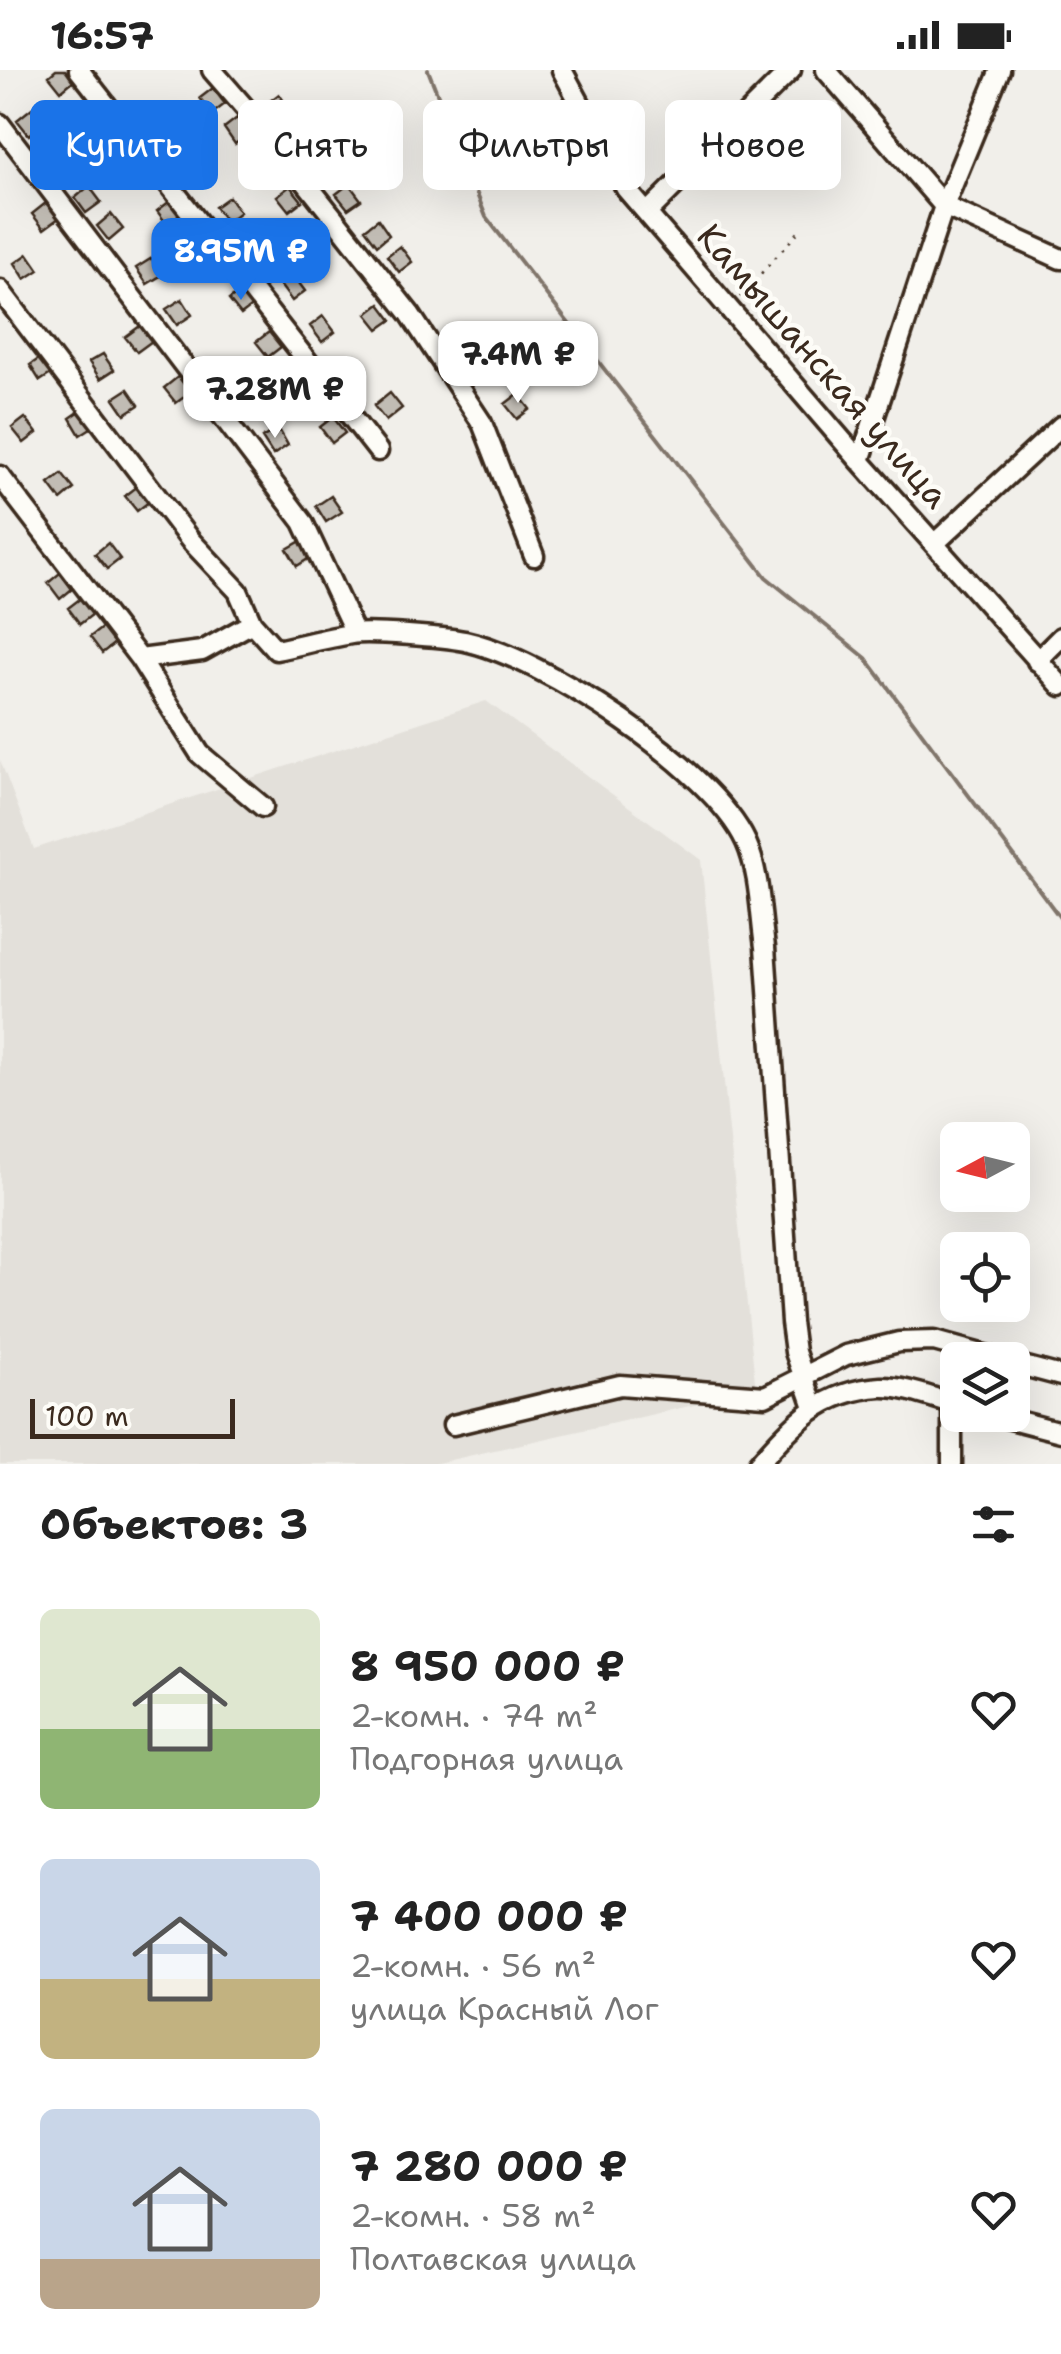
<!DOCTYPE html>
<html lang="ru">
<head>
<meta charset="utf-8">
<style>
  :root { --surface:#fff; --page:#f2f2f2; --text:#222; --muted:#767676; --accent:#1a73e8 }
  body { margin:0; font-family:"Shantell Sans",sans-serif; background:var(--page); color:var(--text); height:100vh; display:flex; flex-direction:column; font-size:38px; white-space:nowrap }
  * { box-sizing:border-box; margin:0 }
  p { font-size:32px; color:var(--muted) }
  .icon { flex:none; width:55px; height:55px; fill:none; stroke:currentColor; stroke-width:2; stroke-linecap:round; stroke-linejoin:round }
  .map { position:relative; height:1394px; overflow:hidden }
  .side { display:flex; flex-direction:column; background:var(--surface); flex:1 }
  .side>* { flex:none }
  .banner { position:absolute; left:30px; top:30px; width:1002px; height:90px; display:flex; gap:20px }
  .needle { width:65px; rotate:263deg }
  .fabs { position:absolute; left:940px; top:1052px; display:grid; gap:20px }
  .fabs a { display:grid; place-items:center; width:90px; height:90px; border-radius:15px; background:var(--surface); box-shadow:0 10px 40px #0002; font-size:50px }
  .scale { position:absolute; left:30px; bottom:25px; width:205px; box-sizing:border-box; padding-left:10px; border:5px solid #3b2a1e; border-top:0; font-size:28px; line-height:35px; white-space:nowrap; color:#3b2a1e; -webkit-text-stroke:8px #fdfcf7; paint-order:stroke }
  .price { position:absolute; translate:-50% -85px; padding:0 22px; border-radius:20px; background:#fff; color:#222; font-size:32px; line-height:65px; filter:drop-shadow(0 2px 5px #0008) }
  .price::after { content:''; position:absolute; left:50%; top:60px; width:30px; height:22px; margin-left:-15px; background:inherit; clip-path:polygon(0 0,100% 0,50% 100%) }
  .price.active { background:var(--accent); color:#fff }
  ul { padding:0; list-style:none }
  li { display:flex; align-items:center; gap:30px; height:250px; padding:0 40px }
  li span { display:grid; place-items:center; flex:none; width:280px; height:200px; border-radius:15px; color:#555 }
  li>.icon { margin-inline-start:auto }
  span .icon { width:120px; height:120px; fill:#fffc; stroke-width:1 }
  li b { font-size:42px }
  h2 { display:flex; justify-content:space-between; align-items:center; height:120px; padding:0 40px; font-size:42px }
  .pill { padding:0 35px; border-radius:15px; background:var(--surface); box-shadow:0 10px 40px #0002; font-size:35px; line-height:90px }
  .pill.active { background:var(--accent); color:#fff }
  .status { display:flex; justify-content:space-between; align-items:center; height:70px; padding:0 50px; background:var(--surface); direction:ltr }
  .status svg { height:28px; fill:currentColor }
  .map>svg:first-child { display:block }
  .built { fill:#e3e0da }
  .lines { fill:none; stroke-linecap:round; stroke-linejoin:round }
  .stream { stroke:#80746b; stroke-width:4 }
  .building { fill:#c1bcb4; stroke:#3b2a1e; stroke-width:2.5 }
  .minor-casing { stroke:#3b2a1e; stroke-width:25 }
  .path { stroke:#3b2a1e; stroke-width:2.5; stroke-dasharray:2.5 8; stroke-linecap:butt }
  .minor { stroke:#fdfcf7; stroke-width:18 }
  .labels { text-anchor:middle; stroke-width:9; stroke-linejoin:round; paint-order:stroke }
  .street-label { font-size:35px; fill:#3b2a1e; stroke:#fdfcf7 }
</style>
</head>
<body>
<div class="status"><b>16:57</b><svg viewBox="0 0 49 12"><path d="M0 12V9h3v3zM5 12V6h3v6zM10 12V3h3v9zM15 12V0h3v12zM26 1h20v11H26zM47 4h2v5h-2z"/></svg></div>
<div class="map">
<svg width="1061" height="1394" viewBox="0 0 1061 1394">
  <rect width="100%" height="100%" fill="#f1efea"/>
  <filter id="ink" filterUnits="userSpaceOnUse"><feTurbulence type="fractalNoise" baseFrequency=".01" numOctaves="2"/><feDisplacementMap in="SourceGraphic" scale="20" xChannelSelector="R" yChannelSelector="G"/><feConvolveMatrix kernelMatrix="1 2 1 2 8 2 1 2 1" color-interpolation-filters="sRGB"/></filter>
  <g filter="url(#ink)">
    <path class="built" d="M486 631 701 790 756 1321 433 1394H0V690L34 779Z"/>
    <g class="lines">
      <path class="stream" d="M428 0 486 147 766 507 866 588 1061 849"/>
    </g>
    <path class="building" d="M56 0H65L73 11 61 21 49 6Z
      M213 18 225 34 212 44 200 28Z
      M279 24 290 40 277 50 266 34Z
      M32 38 44 54 29 65 17 50Z
      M101 42 113 58 100 68 88 52Z
      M163 48 175 63 162 73 150 58Z
      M237 48 249 64 235 74 224 58Z
      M64 80 76 95 61 107 50 91Z
      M331 87 343 103 330 113 318 97Z
      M349 114 361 130 348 139 336 124Z
      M89 116 101 132 86 143 75 128Z
      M290 116 302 131 289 141 277 126Z
      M229 127 240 142 227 152 215 137Z
      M170 131 182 147 169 157 157 141Z
      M47 132 59 148 44 159 32 144Z
      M111 144 123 159 109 171 97 156Z
      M378 149 389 165 377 175 365 159Z
      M317 153 329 169 316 179 304 163Z
      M400 176 412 192 399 202 387 186Z
      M211 183 223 198 209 208 198 193Z
      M28 184 39 200 25 209 15 193Z
      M152 188 162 205 147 214 136 198Z
      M293 205 305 221 292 231 280 215Z
      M242 220 254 235 241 245 229 230Z
      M182 229 192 245 177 255 166 239Z
      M380 234 392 250 379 259 367 244Z
      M323 246 335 262 322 272 310 256Z
      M140 256 152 271 137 282 125 267Z
      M269 262 281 277 268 287 256 272Z
      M103 284 114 300 100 309 89 292Z
      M43 286 54 302 40 311 30 295Z
      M179 306 191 322 176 333 164 318Z
      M246 317 256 333 240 343 230 326Z
      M128 319 139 335 125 344 114 328Z
      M390 323 402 338 386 351 374 336Z
      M518 324 530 339 517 349 505 334Z
      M83 339 94 356 80 365 70 348Z
      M333 347 345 363 332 373 320 357Z
      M25 348 37 363 24 373 12 358Z
      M278 358 288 375 273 385 262 368Z
      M62 404 74 419 61 430 49 414Z
      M138 416 150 431 137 441 125 426Z
      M331 426 342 442 326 452 316 436Z
      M301 471 311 487 297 496 287 479Z
      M108 473 120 489 107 499 95 484Z
      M60 503 72 519 60 529 48 513Z
      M81 528 93 544 80 554 68 538Z
      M103 557 115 573 102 583 90 567Z"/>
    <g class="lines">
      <defs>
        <path id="minor" d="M79 0 378 381
          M212 0 265 61 410 244 482 353 534 486
          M562 0 626 119 860 391 1061 616
          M826 0 944 136 1061 189
          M0 54 303 452 355 563
          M647 143 791 0
          M0 220 190 470 238 521 252 553 276 580C301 575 326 568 351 564 371 561 444 567 465 571 544 588 712 698 746 772 760 803 760 843 765 877L791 1252 795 1282 814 1337
          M860 391 944 136 1000 0
          M0 406 140 589 200 684 263 737
          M934 474 1061 356
          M140 589 202 581 252 553
          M1037 591 1061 567
          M1012 1293 1061 1306
          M995 1345 1061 1362
          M453 1355 620 1315 765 1326 846 1285 899 1272 934 1271 1003 1290
          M758 1394C792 1354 824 1320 881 1317 904 1316 935 1329 958 1335
          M952 1394V1334"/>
      </defs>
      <use href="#minor" class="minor-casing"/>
      <path class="path" d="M740 227 801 159"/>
      <use href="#minor" class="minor"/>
    </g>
  </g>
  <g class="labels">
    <g class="street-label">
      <text transform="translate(823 296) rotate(49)" y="12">Камышанская улица</text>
    </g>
  </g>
</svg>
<div class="fabs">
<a><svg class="needle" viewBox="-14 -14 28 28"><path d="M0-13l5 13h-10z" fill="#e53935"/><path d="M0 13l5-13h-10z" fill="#767676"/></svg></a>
<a><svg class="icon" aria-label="locate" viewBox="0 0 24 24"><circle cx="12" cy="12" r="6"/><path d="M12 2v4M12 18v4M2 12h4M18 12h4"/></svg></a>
<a><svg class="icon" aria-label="layers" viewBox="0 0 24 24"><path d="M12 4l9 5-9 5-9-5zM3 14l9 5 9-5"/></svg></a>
</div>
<div class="scale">100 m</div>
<b class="price active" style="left:241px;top:233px">8.95M ₽</b>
<b class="price" style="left:518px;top:336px">7.4M ₽</b>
<b class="price" style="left:275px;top:371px">7.28M ₽</b>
<div class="banner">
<a class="pill active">Купить</a>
<a class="pill">Снять</a>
<a class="pill">Фильтры</a>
<a class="pill">Новое</a>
</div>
</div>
<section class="side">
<h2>Объектов: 3<svg class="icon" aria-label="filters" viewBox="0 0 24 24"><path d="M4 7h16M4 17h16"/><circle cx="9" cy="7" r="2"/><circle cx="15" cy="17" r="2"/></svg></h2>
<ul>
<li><span style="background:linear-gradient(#dfe7d0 60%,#8fb573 0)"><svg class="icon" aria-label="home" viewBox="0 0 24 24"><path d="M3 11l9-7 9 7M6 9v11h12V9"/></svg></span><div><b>8 950 000 ₽</b><p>2-комн. · 74 m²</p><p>Подгорная улица</p></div><svg class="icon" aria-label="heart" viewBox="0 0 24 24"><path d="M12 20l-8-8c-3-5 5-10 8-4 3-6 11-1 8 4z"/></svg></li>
<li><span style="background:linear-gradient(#c9d6e8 60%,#c2b280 0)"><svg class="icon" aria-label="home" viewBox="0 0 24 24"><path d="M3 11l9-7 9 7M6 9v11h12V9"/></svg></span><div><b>7 400 000 ₽</b><p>2-комн. · 56 m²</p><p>улица Красный Лог</p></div><svg class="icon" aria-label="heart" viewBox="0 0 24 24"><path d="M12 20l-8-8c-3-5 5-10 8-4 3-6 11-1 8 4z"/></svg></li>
<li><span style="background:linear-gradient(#c9d6e8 75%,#b9a48a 0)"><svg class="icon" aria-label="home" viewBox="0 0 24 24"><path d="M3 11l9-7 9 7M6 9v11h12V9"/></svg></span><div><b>7 280 000 ₽</b><p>2-комн. · 58 m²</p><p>Полтавская улица</p></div><svg class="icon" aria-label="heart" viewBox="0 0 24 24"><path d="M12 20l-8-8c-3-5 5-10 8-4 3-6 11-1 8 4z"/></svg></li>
</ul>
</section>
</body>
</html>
